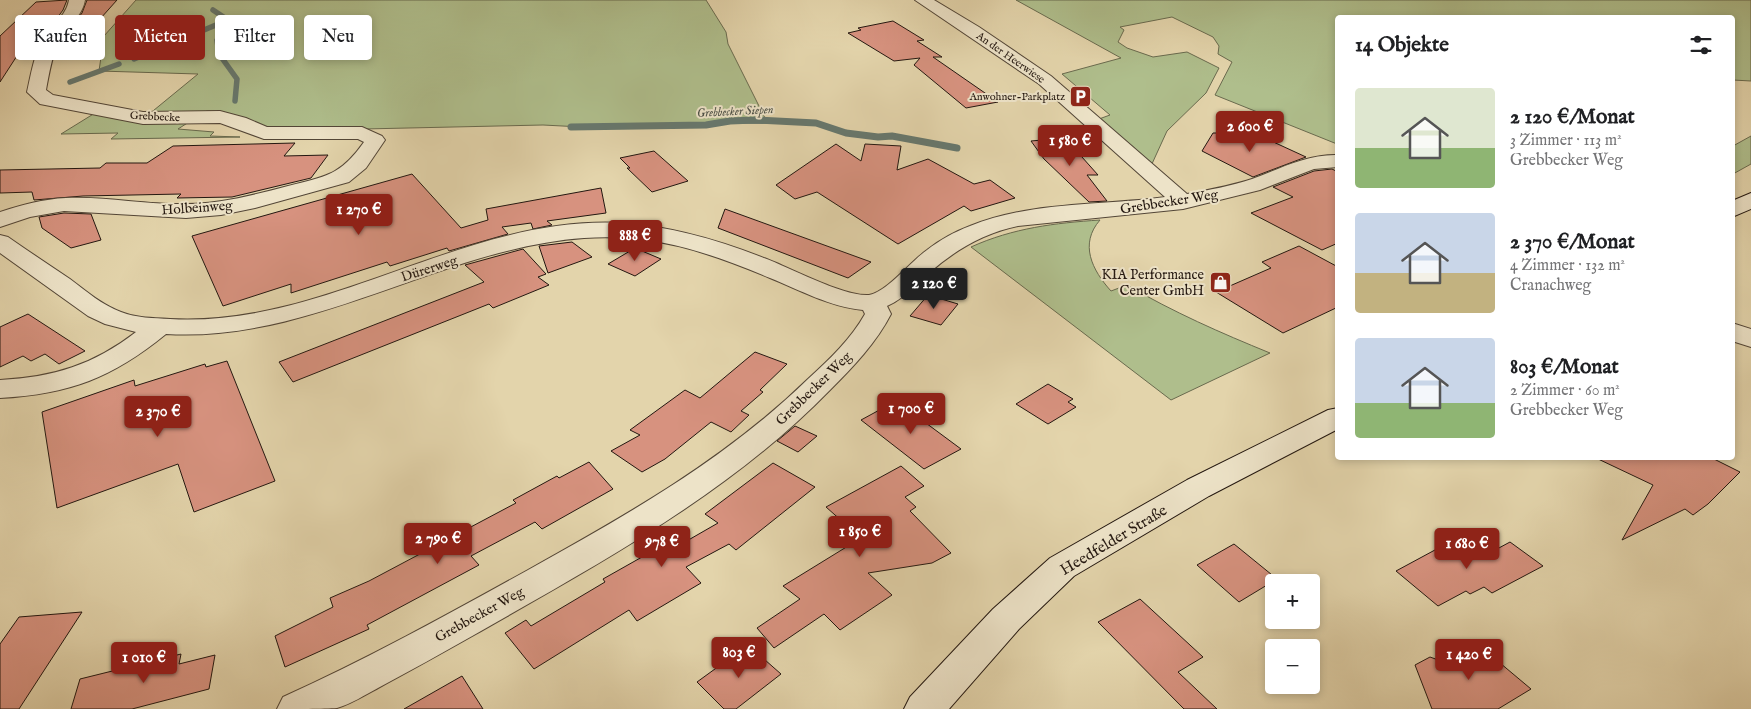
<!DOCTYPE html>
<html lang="de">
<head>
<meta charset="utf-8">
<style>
  :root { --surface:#fff; --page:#f2f2f2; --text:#202124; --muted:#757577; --accent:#8f2418 }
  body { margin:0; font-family:"IM FELL English",serif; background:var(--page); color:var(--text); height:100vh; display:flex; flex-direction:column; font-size:19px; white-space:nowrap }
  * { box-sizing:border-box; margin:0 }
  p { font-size:16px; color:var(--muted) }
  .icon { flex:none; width:28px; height:28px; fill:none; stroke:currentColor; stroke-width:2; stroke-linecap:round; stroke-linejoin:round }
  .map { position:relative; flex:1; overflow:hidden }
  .sheet { position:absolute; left:1335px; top:15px; width:400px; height:445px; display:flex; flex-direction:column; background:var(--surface); border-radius:5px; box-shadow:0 2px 8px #0003 }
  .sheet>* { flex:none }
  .top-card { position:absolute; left:15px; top:15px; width:475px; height:45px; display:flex; gap:10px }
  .tools { position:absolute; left:1265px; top:574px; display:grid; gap:10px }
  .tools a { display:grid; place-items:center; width:55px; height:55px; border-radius:5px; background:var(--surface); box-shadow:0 2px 8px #0003; font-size:25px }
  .price { position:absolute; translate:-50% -42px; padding:0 11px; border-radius:5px; background:var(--accent); color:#fff; font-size:16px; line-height:32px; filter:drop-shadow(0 1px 2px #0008) }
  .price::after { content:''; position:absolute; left:50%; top:30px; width:15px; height:11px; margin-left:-8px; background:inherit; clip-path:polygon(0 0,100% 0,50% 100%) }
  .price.active { background:#222; color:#fff }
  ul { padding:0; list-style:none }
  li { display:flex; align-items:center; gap:15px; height:125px; padding:0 20px }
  li span { display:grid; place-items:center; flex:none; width:140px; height:100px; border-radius:5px; color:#555 }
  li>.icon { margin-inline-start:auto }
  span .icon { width:60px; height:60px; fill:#fffc; stroke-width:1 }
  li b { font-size:21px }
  h2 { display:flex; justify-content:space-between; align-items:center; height:60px; padding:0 20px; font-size:21px }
  .pill { padding:0 18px; border-radius:5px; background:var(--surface); box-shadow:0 2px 8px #0003; font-size:18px; line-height:45px }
  .pill.active { background:var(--accent); color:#fff }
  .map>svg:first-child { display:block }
  .green { fill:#afbe8c; stroke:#696a4e }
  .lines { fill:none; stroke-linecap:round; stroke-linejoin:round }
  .stream-far1 { stroke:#67786e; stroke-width:5.5 }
  .stream { stroke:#67786e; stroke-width:7 }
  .building { fill:#d7927f; stroke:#231710 }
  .street-casing { stroke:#534637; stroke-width:2 }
  .secondary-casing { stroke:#231710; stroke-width:2 }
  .street { fill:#ede3c8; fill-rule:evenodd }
  .secondary { fill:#ede3c8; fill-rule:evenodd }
  .labels { text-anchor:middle; stroke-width:4; stroke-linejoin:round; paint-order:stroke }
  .far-street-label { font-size:11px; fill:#231710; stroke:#ede3c8 }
  .far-poi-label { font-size:11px; fill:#231710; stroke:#ede3c8; text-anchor:end }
  .far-water-label { font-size:12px; font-style:italic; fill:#4b4f47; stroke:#ede3c8 }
  .street-label { font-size:14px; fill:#231710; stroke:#ede3c8 }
  .poi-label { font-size:14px; fill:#231710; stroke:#ede3c8; text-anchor:end }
  .near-street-label { font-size:16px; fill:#231710; stroke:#ede3c8 }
</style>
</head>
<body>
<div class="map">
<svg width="1751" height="709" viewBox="0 0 1751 709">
  <rect width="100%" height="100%" fill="#e3d4ab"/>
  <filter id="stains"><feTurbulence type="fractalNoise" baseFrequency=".004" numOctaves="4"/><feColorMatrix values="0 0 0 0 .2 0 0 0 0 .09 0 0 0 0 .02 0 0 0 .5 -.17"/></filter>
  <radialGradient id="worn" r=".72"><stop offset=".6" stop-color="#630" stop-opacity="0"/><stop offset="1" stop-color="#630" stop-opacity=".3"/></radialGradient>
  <path class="green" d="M136 0H706L726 32 728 44 766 120 730 121 706 125H647L601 128 543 125 274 131 224 112 207 111 201 114 148 115 198 74 99 71 104 36Z
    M1016 0H1751V81L1733 80 1732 18H1338L1337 144 1215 95 1232 62 1218 54 1219 46 1213 37 1172 17 1120 27 1124 30 1118 42 1127 48 1153 57 1187 52 1219 68 1206 93 1167 131 1151 166 1099 119 1110 115 1062 74 1121 58Z
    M95 113 189 122 178 129 214 132 210 136 240 137 111 139 118 133 61 134Z
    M1751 136V164L1733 174V146Z
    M1100 220C1079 244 1092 270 1111 291L1127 285C1173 312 1221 333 1270 353L1171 400 971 247C1013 228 1055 223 1100 220Z"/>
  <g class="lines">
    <path class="stream-far1" d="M213 10 231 22V28L217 40 219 54 237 79 235 101
      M134 59 228 20
      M70 82 119 64
      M740 121H767"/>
    <path class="stream" d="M571 127 706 125 730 121 755 120 816 123 846 133 878 137 892 136 957 148"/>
  </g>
  <path class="building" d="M67 0 63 10 40 41 35 44 24 45 0 82V36L36 2Z
    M87 0H117L84 37 62 39 82 13Z
    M893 21 924 40 917 41 942 57H933L998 102 966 108 914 65 920 58 894 61 848 33 861 30 858 28Z
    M1213 133H1222L1238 141 1256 134 1306 157 1253 177 1202 151Z
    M1065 138 1098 175H1087L1107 201 1089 202 1044 159 1031 141Z
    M295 143 284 156 328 155 311 178 232 197 177 198 181 194 83 196 34 200 32 192 0 193V170L100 168 106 163H147L173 146Z
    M836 144 861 161 865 144 901 146 897 170 928 159 974 184 990 180 1015 198 971 211 964 206 898 244 817 192 795 199 776 185Z
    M654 151 688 181 652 192 627 168H630L620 158Z
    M1332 169 1338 172V243L1322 250 1251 213 1293 197 1273 187 1314 171Z
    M412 174 461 228 488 220 486 209 601 188 606 213 547 221 552 225 533 229 531 223 502 227 508 234 449 251 447 248 390 266 387 262 291 293V284L223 306 192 236Z
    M725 209 871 262 848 278 718 228Z
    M64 213 91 214 101 240 71 248 42 228 39 217Z
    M572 242 592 257 548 273 539 246Z
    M1299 246 1338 267V307L1283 333 1216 292 1271 268 1262 262Z
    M635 248 661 259 635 276 608 264Z
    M523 249 546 274 538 277 549 285 493 308 489 304 293 382 279 362 484 282 465 265Z
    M928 295 958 304 941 325 910 316Z
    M28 314 85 351 59 364 45 354 31 361 23 356 0 367V327Z
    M755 352 787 364 760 390 763 392 741 411 749 415 731 432 711 422 665 459 642 472 611 451 640 435 630 430 685 390 700 398Z
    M227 361 275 481 194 512 178 464 57 508 42 412 134 380 135 386 205 364 206 367Z
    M1048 384 1073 399 1068 402 1076 407 1048 424 1016 404Z
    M896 401 907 409 961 449 924 469 861 420Z
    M795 426 817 436 798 452 777 441Z
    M1596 458H1712L1740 472 1708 504 1693 515 1685 509 1622 540 1653 485Z
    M589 462 613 489 542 529 535 522 471 556 479 565 367 625 369 629 285 667 275 636 333 607 330 598 369 581 516 503 513 500 557 476 559 478Z
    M773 463 815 487 736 550 729 544 686 567 701 583 637 621 629 610 534 669 505 633 526 620 531 626 605 582 603 579 665 544 671 550 718 523 705 514Z
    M901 466 924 486 905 497 916 507 910 511 951 553 932 563 868 573 892 595 840 630 824 614 774 648 757 628 800 599 783 586 861 538 826 507Z
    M1459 537 1484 556 1510 542 1543 566 1492 593 1484 587 1470 594 1466 591 1438 606 1396 571Z
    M1234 544 1277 579 1239 602 1197 565Z
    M1140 599 1203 657 1178 672 1217 709H1184L1098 622Z
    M82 612 19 709H0V644L19 617Z
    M1475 642 1531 689 1498 709H1432L1415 665 1430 657 1441 661Z
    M748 645 781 674 736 709H724L697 682Z
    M181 654 179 664 215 655 209 689 132 709H71L80 679Z
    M462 676 483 709H404Z"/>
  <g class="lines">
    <defs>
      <path id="street" d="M69 0H85C82 18 67 25 59 40 52 55 49 74 46 90L53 95 143 112 220 111 246 118 267 127H362L382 136 385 140 366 168 349 182 255 208 221 215 186 218 64 211 30 217 0 227V212C21 205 44 199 66 198 106 196 145 205 184 204 219 204 254 195 288 186 326 176 340 176 364 142L358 139H264L220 123 143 124 40 104 27 92C31 74 34 55 43 39 51 25 66 17 69 0Z
        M915 0H934L979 27 1051 76 1187 194C1209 190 1231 186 1252 179 1280 169 1306 154 1338 155V167L1314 169 1260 190 1183 209 1018 226C984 233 955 250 929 273 915 285 904 299 887 306L891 314C876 343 853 367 830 390 729 494 598 564 474 635 442 653 410 671 378 688 365 695 351 704 337 708 325 709 292 709 277 709L283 697C367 659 447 615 528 570 627 515 726 459 808 379 829 360 851 339 865 314L863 310C830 307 800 290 770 278 708 252 653 233 584 238 442 248 313 343 166 334 112 378 70 394 0 398V380C54 377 93 365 136 332L105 324 88 316 0 253V235L8 237C28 251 49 265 70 279 86 291 102 305 121 312 136 318 154 318 170 319 327 328 464 215 621 223 671 226 718 240 764 258 789 267 844 297 869 295 887 292 911 261 927 250 940 240 954 232 970 226 1031 201 1101 206 1165 197L1039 84Z
        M1732 323 1751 329V347L1732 341Z"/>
      <path id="secondary" d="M1751 193V209L1732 217V201Z
        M1338 408V429L1209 496 1074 576 1019 629 949 709H904L910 697 993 609 1050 558 1187 480 1328 410Z"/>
    </defs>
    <use href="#street" class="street-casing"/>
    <use href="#secondary" class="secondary-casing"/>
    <use href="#street" class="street"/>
    <use href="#secondary" class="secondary"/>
  </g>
  <defs>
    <symbol id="parking-square" viewBox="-11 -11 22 22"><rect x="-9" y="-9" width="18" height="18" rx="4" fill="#8f2418" stroke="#ede3c8"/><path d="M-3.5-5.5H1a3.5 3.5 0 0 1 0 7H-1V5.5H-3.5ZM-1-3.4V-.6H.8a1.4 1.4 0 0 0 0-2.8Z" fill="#fff"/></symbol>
    <symbol id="shop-square" viewBox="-11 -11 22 22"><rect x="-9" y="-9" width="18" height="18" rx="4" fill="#8f2418" stroke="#ede3c8"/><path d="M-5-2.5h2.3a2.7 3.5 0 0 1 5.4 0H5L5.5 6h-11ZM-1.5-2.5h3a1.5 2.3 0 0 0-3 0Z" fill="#fff"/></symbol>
  </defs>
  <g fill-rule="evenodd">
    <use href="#parking-square" x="1068" y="84" width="25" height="25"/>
    <use href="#shop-square" x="1208" y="270" width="25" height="25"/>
  </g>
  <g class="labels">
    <g class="far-street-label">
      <text transform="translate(1011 57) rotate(35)" y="4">An der Heerwiese</text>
      <text transform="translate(155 116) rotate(3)" y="4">Grebbecke</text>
    </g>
    <g class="far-poi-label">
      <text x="1065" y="100">Anwohner-Parkplatz</text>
    </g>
    <g class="far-water-label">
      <text transform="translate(735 111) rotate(-3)" y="4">Grebbecker Siepen</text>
    </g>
    <g class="street-label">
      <text transform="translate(1169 201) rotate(-9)" y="5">Grebbecker Weg</text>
      <text transform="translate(197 207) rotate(-4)" y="5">Holbeinweg</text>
      <text transform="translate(429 268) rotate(-18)" y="5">Dürerweg</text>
      <text transform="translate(813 388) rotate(-44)" y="5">Grebbecker Weg</text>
      <text transform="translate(479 614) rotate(-29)" y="5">Grebbecker Weg</text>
    </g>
    <g class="poi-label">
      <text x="1204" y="279">KIA Performance<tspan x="1204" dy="16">Center GmbH</tspan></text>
    </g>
    <g class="near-street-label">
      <text transform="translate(1113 539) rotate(-31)" y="6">Heedfelder Straße</text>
    </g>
  </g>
  <rect width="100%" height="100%" filter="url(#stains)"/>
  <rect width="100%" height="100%" fill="url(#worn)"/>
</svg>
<div class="tools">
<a>+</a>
<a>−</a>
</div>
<b class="price" style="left:1250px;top:153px">2 600 €</b>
<b class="price" style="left:1070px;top:167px">1 580 €</b>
<b class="price" style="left:359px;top:236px">1 270 €</b>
<b class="price" style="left:635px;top:262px">888 €</b>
<b class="price active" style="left:934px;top:310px">2 120 €</b>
<b class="price" style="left:911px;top:435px">1 700 €</b>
<b class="price" style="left:158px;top:438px">2 370 €</b>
<b class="price" style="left:860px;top:558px">1 850 €</b>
<b class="price" style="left:438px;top:565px">2 790 €</b>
<b class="price" style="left:662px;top:568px">978 €</b>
<b class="price" style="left:1467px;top:570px">1 680 €</b>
<b class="price" style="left:739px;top:679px">803 €</b>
<b class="price" style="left:1469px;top:681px">1 420 €</b>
<b class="price" style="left:144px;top:684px">1 010 €</b>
<div class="top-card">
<a class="pill">Kaufen</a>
<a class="pill active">Mieten</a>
<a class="pill">Filter</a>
<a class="pill">Neu</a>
</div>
<section class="sheet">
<h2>14 Objekte<svg class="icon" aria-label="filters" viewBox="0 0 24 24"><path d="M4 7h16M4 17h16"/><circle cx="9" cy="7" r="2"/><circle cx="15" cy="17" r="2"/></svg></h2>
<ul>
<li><span style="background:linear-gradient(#dfe7d0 60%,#8fb573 0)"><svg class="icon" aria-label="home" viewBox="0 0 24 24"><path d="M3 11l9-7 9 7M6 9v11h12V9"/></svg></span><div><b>2 120 €/Monat</b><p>3 Zimmer · 113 m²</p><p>Grebbecker Weg</p></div></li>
<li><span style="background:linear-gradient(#c9d6e8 60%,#c2b280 0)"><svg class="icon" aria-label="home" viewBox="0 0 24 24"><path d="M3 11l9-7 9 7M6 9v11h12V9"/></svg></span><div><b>2 370 €/Monat</b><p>4 Zimmer · 132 m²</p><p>Cranachweg</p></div></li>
<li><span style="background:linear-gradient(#c9d6e8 65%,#8fb573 0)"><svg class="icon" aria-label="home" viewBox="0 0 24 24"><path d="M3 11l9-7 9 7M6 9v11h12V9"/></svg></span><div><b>803 €/Monat</b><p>2 Zimmer · 60 m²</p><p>Grebbecker Weg</p></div></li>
</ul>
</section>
</div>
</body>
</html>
